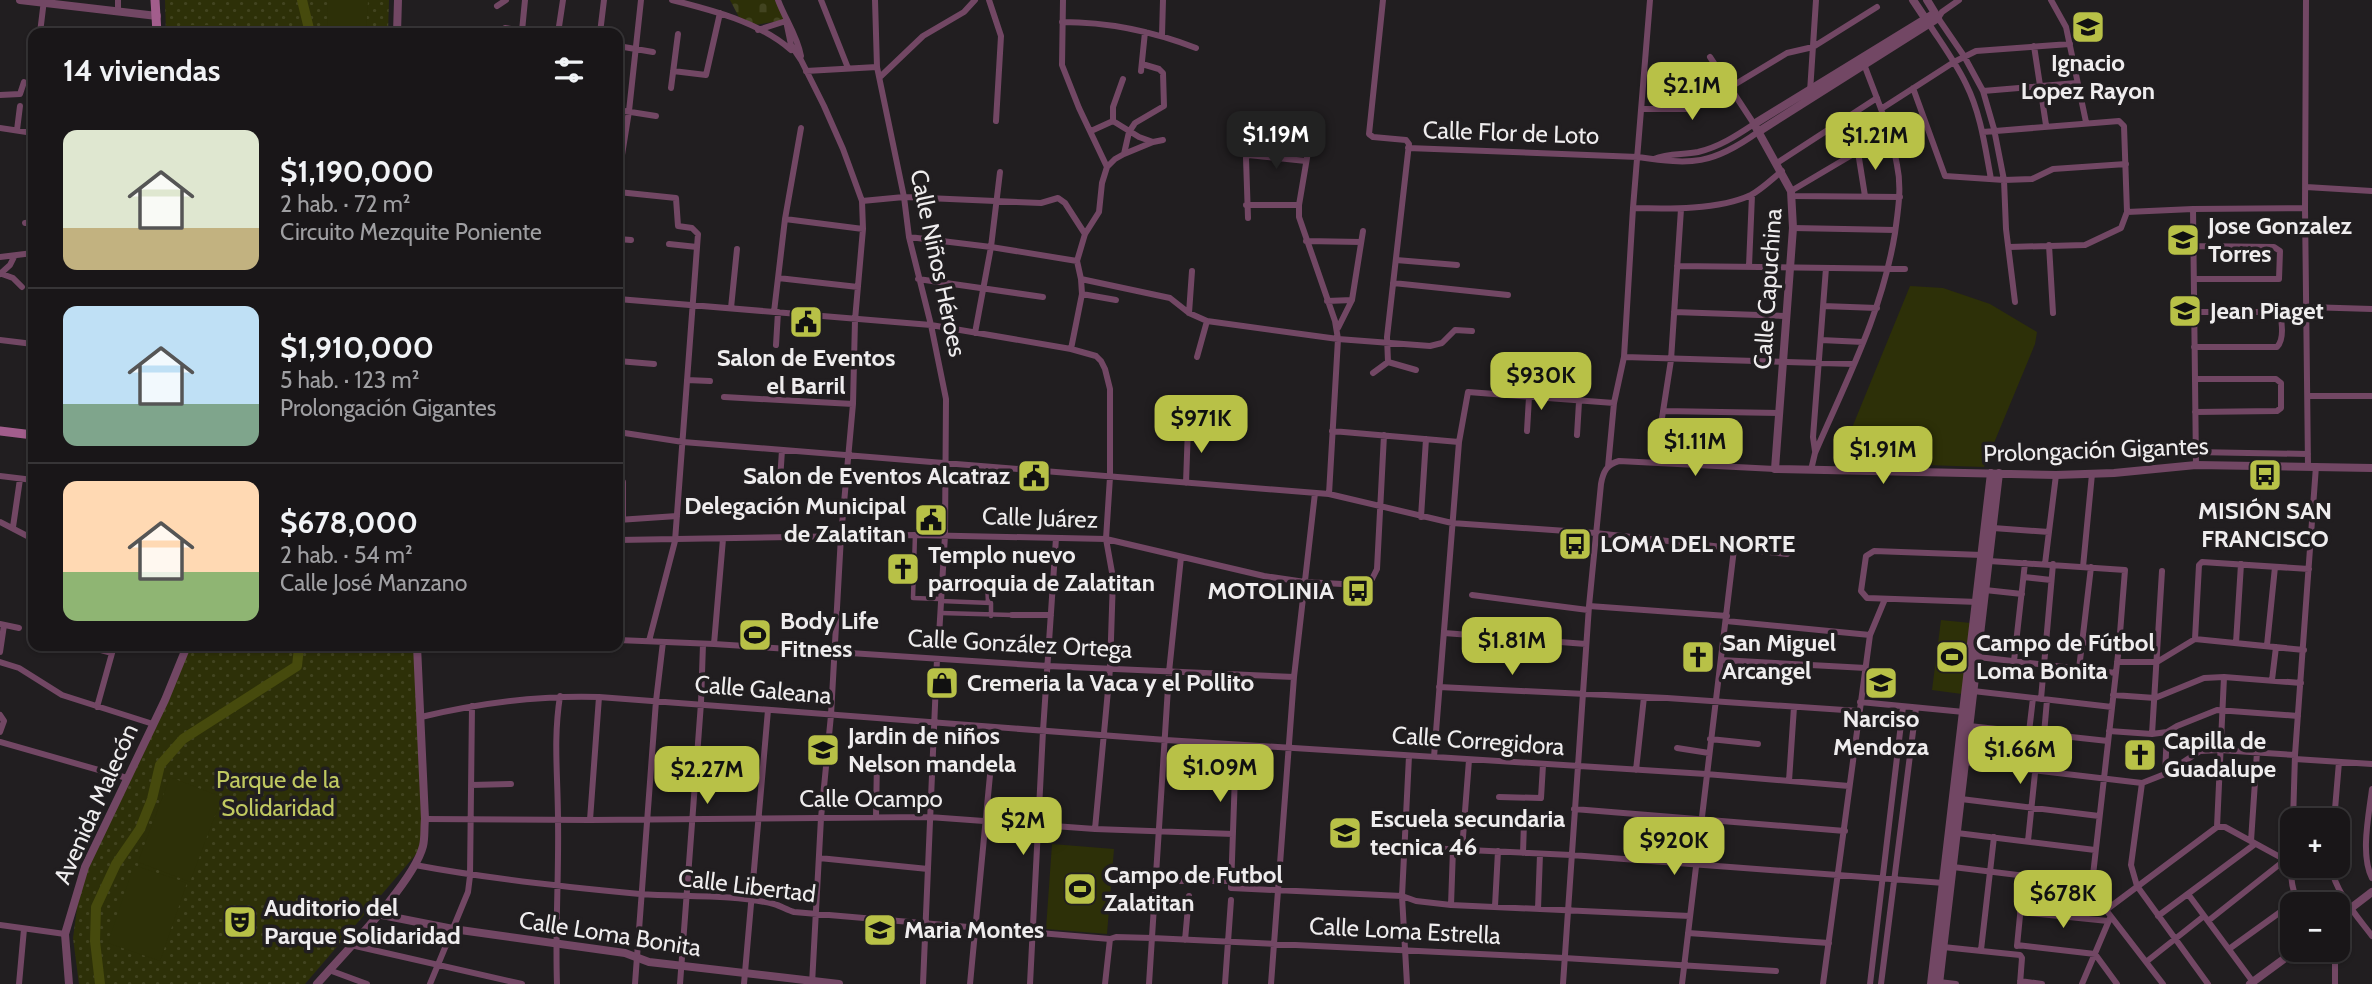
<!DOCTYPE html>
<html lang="es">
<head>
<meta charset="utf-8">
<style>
  :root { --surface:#191618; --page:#262325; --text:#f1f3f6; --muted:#9f9fa2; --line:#373537; --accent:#b8c147 }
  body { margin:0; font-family:Cabin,sans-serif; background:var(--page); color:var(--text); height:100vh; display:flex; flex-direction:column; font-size:26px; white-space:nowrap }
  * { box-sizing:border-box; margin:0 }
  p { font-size:23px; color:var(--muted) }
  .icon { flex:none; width:38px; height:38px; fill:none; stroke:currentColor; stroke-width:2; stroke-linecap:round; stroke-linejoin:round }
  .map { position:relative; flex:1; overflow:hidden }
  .panel { position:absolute; left:28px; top:28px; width:595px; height:623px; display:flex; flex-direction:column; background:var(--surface); border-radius:14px; box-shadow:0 2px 5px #0004,0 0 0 2px var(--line) }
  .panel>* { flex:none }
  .controls { position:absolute; left:2280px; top:808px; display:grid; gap:14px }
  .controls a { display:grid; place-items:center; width:70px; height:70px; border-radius:14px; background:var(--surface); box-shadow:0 2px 5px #0004,0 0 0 2px var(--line); font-size:35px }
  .price { position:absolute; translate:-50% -60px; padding:0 16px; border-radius:14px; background:var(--accent); color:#111; font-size:23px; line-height:46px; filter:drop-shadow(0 2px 4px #0008) }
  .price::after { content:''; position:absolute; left:50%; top:42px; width:21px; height:16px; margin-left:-10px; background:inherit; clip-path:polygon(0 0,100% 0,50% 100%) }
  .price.selected { background:#222; color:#fff }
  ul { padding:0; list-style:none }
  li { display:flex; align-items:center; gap:21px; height:175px; padding:0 35px }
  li+li { border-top:2px solid var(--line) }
  li span { display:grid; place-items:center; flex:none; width:196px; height:140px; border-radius:14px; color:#555 }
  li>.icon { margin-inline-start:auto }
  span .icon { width:84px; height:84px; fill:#fffc; stroke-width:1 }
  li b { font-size:30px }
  h2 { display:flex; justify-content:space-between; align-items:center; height:84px; padding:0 35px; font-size:30px }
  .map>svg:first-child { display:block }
  .grass { fill:url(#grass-dots) }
  .cemetery { fill:url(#cemetery-stones) }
  .garden { fill:#2d3008 }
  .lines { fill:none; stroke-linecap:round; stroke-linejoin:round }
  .river { stroke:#464a0d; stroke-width:10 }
  .pedestrian { stroke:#724764; stroke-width:4.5 }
  .minor { stroke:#724764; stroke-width:6 }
  .tertiary { stroke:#724764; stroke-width:8 }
  .secondary { stroke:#a25d8c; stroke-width:9 }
  .labels { text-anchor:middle; stroke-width:7; stroke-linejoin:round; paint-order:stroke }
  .poi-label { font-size:24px; font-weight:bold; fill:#efedee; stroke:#211e20; text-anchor:start }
  .street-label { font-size:24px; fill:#efedee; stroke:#211e20 }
  .park-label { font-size:24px; fill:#c0c960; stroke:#211e20 }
</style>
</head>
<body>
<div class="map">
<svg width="2372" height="984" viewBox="0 0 2372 984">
  <defs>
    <pattern id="grass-dots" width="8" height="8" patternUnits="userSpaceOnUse" patternTransform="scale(1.75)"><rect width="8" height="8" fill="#2d3008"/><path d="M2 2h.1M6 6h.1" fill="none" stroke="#424420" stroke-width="1.8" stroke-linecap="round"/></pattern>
    <pattern id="cemetery-stones" width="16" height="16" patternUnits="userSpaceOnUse" patternTransform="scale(1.75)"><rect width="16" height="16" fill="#2d3008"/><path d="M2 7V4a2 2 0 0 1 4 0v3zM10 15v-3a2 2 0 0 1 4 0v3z" fill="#424420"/></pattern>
  </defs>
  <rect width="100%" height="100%" fill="#211e20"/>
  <path class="grass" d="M165 0H389L388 33H166Z
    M187 646 417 647 424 845 305 984H79L73 938 81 879Z"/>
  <path class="cemetery" d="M730 0H775L785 20 755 25 741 21Z"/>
  <path class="garden" d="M328 0H368L366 33H327Z
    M181 25H234L233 33H181Z
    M1910 286 1943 288 1990 304 2037 332 2035 344 1984 467 1838 462Z
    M1941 620 1971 623 1962 694 1932 690Z
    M170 777 222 797 190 882 138 862Z
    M1052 844 1114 849 1107 934 1046 929Z
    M134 865 187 883 160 961 108 943Z"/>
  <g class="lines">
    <path class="river" d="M302 0 310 33
      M100 984 95 941 96 907 116 864 140 829 152 799 160 765 183 739 297 666 299 647"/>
    <path class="pedestrian" d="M915 535 913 598 940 599
      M941 582H987L988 603
      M941 601 991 603V616
      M941 613 1012 615"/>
    <path class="minor" d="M672 0C712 10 759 22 791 50
      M778 0C785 19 797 35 801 56
      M821 0 848 68
      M875 0 877 67 904 197 909 237 931 325 946 399 945 535 939 636
      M989 0 1001 36 996 121
      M1063 0 1062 65 1079 108 1107 167 1102 183 1099 212 1085 234 1077 261 1081 279 1082 294 1071 349
      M1383 0 1369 134 1373 137 1406 140 1409 144 1387 337 1388 362
      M1959 0 1942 12 1938 18 1964 56 1983 91 1994 129 2004 180 2006 229 2015 302
      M2051 0 2066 27 2086 122
      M2306 0 2305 208 2308 466
      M497 6 506 0
      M118 11V0
      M786 21 791 45 801 60 824 106 843 149 862 201 863 229 855 320 853 404 841 536 831 715 821 818 812 984
      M1062 22C1109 22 1152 31 1196 48
      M1929 24C1942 44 1956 63 1966 84 1981 114 1985 147 1991 179
      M505 28 539 33
      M758 30 786 21
      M522 31 525 0
      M40 33 44 0
      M558 33 563 0
      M600 33 604 0
      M1162 35 1163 0
      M618 46 653 52
      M2034 46 2046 125
      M673 71 706 75 720 13
      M806 71 877 67
      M1141 71 1145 32
      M880 77 923 36 964 12 975 0
      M1123 79 1113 107V121L1139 137 1153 142
      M671 88 678 34
      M1913 88 1945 176 2004 180 2032 179 2053 169 2126 164
      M1983 91 2077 83
      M1810 92 1816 0
      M0 95 20 94 24 82
      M1642 109H1686L1699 106 1787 53 1813 47 1877 7
      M1881 109 1954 62 1976 51 2070 44
      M618 110 656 116
      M0 128 33 133
      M17 130 20 106
      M1091 131 1113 121
      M1983 132 2119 121 2124 126 2127 212 2121 228 2085 245 2009 247
      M1309 146 1299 205V217L1335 321 1338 339 1329 494
      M1408 148 1638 157C1692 165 1712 165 1758 132
      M1858 152 1865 196
      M1124 154 1153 142 1163 140
      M1654 159C1668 153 1683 155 1698 152 1719 147 1736 136 1754 124L1710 57
      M1777 163 1877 98
      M1107 167 1115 159 1124 154 1129 132 1135 123 1164 106 1163 73 1159 69 1142 64
      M618 180 629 111 641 0
      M2306 187 2372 191
      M1791 191 1889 133
      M618 192 676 198 678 226 692 228 698 234 675 541 649 641
      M1793 196 1900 197
      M862 201 904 197 1041 203 1058 198 1065 203 1085 234
      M1246 205H1299
      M1633 208C1668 209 1719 210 1751 195 1762 189 1772 179 1782 171
      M2193 209 2196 465
      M2127 212 2193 209 2305 208
      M1248 218 1246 158 1248 155 1306 161
      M785 219 863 229
      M25 223 33 222
      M1793 228 1895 230
      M909 237 991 247 1077 261
      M618 239 631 240
      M1306 241 1361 242
      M669 244 697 247
      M2049 245 2053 313
      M2194 246 2274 247 2280 251 2279 279H2194
      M0 257 33 253
      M1396 260 1457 265
      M1677 266 1905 269
      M1749 266 1752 195
      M0 274 10 265 14 257
      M2 274 13 278 22 287
      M778 278 858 287
      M918 279 1043 297
      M1081 279 1170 298 1189 313 1207 321 1338 339 1430 346 1442 343 1455 330 1472 331
      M1393 283 1508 295
      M1082 294 1116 300
      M618 299 931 325 1071 349 1096 356 1101 361 1105 369 1110 389V477L1106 539 1113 578 1110 669 1095 829
      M1327 301 1352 300
      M1823 306 1877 308
      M2307 307 2372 309
      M731 308 737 249
      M774 312 785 219 801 128
      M1674 312 1785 316
      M2194 312H2275L2280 313C2282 323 2284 340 2277 347H2194
      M1189 313 1192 271
      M1338 328 1352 300 1363 231
      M975 333 991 247 1000 172
      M0 340 33 344
      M1821 340 1863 342
      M776 345 778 312
      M1197 357 1207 321
      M1624 357 1854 364
      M618 361 654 364
      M1373 373 1388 362 1416 370
      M2195 379H2276L2281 383V408L2277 411 2195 412
      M687 380 710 381
      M2308 396H2372
      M724 397 853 404
      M1663 411 1779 413
      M1332 431 1459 442
      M1527 431 1529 397
      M618 432 683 442 1329 494 1452 523 1595 533 1787 554
      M1577 435 1579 402
      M1815 451 1813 437 1826 268
      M2195 452 2308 454
      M1655 463 1671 360 1681 209
      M1608 467 1614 403 1624 357 1633 208 1650 0
      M1811 470 1815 453C1847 379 1882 313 1895 233 1898 210 1902 188 1897 165 1891 130 1876 97 1864 64
      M0 476 33 480
      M780 481 782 450
      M623 482V520
      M1186 483 1188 427
      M1421 517 1426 439
      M618 520 677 516
      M0 522 33 539
      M13 527 20 479
      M1993 528 2049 532
      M618 540 915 535 1106 539 1264 576 1305 582 1361 585 1372 579 1377 569 1384 435
      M1989 561 2125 570 2119 646 2092 884 2106 910 2163 984
      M2045 564 2056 475
      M2083 567 2092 474
      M2024 577 2051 580
      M1985 590 2022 594
      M1472 595 1588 610
      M1978 602 1867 598 1861 591 1866 556 1874 551 1982 555
      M1589 606 1727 616
      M1012 615H1051
      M1726 621 1870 635
      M0 624 19 628
      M1444 633 1586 644
      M2195 639 2199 565 2202 562 2309 569
      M618 640 714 644 1048 666 1294 677
      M2082 642 2119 646
      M2236 643 2241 564
      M714 644 723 539
      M2267 645 2275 567
      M86 646 112 653
      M383 646 405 648 419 646
      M0 652 4 625
      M1978 657 2116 673
      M1721 660 1866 668
      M2014 661 2025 563
      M0 662 19 668 62 695 153 724
      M2117 662H2157L2195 639 2304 650
      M2079 669 2091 567
      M2272 680 2276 647
      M1439 687 1667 698 1859 711
      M1973 691 2112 707
      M2113 695 2155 698 2204 678 2224 677 2301 683
      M2041 699 2053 564
      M1860 702 1964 712
      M97 707 114 646
      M0 715 4 721 0 732
      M421 717C480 703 538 695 599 697L1166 740 1706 774 1849 786
      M1969 726 2108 741
      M2109 731 2152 734 2167 732 2177 726 2217 710 2298 716
      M2029 732 2033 698
      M2044 734 2047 700
      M2152 734 2162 571
      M1710 739 1758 744
      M0 742 127 778
      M1677 748 1709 753
      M1434 757 1459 442 1468 392 1614 403
      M2295 759 2372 764
      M1964 762 2142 783 2165 774 2200 751 2220 750 2295 755
      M1636 770 1644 697
      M2165 774 2167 732
      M1235 775 1231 888 1402 896 1416 901 1451 905 1690 916
      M1789 781 1794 707
      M2142 783 2131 865 2137 886 2208 984
      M471 785 511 784
      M2372 789C2369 814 2360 855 2372 878
      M1499 797 1541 798 1543 765
      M1961 799 2099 816
      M1574 809 1845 831
      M876 817 877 760
      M425 819 590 820 929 817 1095 829 1233 834
      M590 820 599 697
      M2293 821 2295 755 2316 466
      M2334 821 2339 762
      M2217 827 2224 677
      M2292 827C2292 850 2286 885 2300 905
      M1957 833 2095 850
      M2028 841 2039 734
      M2251 841 2257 752
      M1405 847 1571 855 1944 883
      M1462 850 1469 760
      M1523 853 1524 822
      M819 858 928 869
      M415 865C489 879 565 887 640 894 684 897 731 894 774 904 781 906 787 910 794 912L1110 939 1116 937 1152 938 1564 958 1776 971
      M2331 866C2335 892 2357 916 2372 936
      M1953 867 2092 884
      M1156 881H1231
      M2188 894 2253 982
      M1451 905 1453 849
      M1495 906 1498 851
      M1538 909 1540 854
      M2106 910 2217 827H2225L2291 863
      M2020 912 2108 921
      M2158 916 2255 844
      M2208 921 2285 860
      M0 925 65 934
      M1688 933 1829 943
      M1185 940 1189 896
      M351 945 522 984
      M2017 945 2095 954 2117 984
      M2017 946 2024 875
      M1943 947 2020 955 2022 958 2020 984
      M2229 949 2297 900
      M1981 950 1994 837
      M2330 950 2335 962V984
      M2146 962 2204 916
      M329 970 367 984
      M2020 981 2042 984
      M1939 982 1956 984
      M19 984 24 929
      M430 984 468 892 470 876 472 706
      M557 984C555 929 559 875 558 821 558 776 553 741 560 696
      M635 984 656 701 663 642
      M680 984 701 703 703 644
      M744 984 768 710
      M923 984 937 659
      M970 984 990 775
      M1030 984 1043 731 1056 538
      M1105 984 1110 939
      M1149 984 1169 672 1181 557
      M1225 984 1231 900
      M1271 984 1294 677 1315 493
      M1407 984 1402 896 1409 756
      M1563 984 1589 606 1601 484C1603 472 1607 464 1619 461L1775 469
      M1682 984 1734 549
      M1823 984 1870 635 1885 599
      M1870 984 1903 707
      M1881 984 1916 708
      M2082 984 2110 918"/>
    <path class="tertiary" d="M20 0 157 16
      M1913 0 1927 21
      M1935 13 1754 124 1791 191 1793 228 1775 469 2056 475 2114 473 2196 465 2372 468
      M397 33 398 0
      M1758 132 1938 18 1927 0
      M377 914 453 929 625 953 649 962 839 984
      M2338 918 2372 892
      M69 984 65 934 85 867 165 700 187 646
      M317 984C344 953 414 882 423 846 425 838 424 828 425 819L417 646
      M1931 984 1991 473
      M1939 984 1999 473
      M2250 984 2296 950"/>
    <path class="secondary" d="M155 0 157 33
      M0 431 33 435"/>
  </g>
  <defs>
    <symbol id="school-square" viewBox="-11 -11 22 22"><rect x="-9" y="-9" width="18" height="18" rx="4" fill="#b8c147" stroke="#211e20"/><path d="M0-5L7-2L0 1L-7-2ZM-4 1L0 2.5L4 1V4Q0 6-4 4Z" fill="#111"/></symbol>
    <symbol id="civic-square" viewBox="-11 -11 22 22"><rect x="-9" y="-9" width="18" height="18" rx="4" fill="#b8c147" stroke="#211e20"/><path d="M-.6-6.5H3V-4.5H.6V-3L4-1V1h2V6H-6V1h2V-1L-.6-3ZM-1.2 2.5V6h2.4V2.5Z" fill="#111"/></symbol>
    <symbol id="bus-square" viewBox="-11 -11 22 22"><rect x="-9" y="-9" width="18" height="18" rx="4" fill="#b8c147" stroke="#211e20"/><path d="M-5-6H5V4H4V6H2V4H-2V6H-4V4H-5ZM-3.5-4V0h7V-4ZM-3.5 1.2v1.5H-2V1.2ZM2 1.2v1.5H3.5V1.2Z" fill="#111"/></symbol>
    <symbol id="church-square" viewBox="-11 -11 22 22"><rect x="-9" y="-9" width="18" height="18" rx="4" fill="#b8c147" stroke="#211e20"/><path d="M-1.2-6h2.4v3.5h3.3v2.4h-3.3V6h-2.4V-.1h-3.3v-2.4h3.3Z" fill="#111"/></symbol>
    <symbol id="stadium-square" viewBox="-11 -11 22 22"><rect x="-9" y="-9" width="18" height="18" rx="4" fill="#b8c147" stroke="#211e20"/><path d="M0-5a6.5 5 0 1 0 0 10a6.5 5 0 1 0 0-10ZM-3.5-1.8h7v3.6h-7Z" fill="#111"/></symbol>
    <symbol id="shop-square" viewBox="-11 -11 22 22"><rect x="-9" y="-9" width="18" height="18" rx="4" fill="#b8c147" stroke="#211e20"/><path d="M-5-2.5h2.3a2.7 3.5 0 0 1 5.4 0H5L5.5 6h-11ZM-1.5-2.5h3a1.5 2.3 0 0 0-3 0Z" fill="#111"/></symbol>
    <symbol id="theatre-square" viewBox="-11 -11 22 22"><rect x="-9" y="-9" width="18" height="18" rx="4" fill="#b8c147" stroke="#211e20"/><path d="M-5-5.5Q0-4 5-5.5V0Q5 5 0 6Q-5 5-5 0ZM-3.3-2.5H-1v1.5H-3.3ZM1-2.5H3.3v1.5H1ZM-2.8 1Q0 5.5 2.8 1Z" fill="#111"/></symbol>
  </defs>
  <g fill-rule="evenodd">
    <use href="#school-square" x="2069" y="8" width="38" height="38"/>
    <use href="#school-square" x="2164" y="221" width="38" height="38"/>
    <use href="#school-square" x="2166" y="292" width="38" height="38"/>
    <use href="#civic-square" x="787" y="303" width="38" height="38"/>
    <use href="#bus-square" x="2246" y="456" width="38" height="38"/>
    <use href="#civic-square" x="1015" y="457" width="38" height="38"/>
    <use href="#civic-square" x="912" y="501" width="38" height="38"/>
    <use href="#bus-square" x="1556" y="525" width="38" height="38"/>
    <use href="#church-square" x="884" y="550" width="38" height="38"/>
    <use href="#bus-square" x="1339" y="572" width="38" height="38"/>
    <use href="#stadium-square" x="736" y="616" width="38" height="38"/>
    <use href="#church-square" x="1679" y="638" width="38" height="38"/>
    <use href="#stadium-square" x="1933" y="638" width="38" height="38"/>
    <use href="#shop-square" x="923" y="664" width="38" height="38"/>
    <use href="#school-square" x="1862" y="664" width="38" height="38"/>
    <use href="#school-square" x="804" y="731" width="38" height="38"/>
    <use href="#church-square" x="2121" y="736" width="38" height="38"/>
    <use href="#school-square" x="1326" y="814" width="38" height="38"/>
    <use href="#stadium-square" x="1061" y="870" width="38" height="38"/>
    <use href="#theatre-square" x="221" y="903" width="38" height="38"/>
    <use href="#school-square" x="861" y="911" width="38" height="38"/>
  </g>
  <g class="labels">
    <g class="poi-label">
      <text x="2088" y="71" text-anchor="middle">Ignacio<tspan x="2088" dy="28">Lopez Rayon</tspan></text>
      <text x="2208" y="234">Jose Gonzalez<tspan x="2208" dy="28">Torres</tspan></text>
      <text x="2210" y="319">Jean Piaget</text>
      <text x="806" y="366" text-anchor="middle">Salon de Eventos<tspan x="806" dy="28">el Barril</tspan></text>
      <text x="1010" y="484" text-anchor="end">Salon de Eventos Alcatraz</text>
      <text x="906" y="514" text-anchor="end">Delegación Municipal<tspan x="906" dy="28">de Zalatitan</tspan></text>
      <text x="2265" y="519" text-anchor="middle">MISIÓN SAN<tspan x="2265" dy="28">FRANCISCO</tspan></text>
      <text x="1600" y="552">LOMA DEL NORTE</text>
      <text x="928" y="563">Templo nuevo<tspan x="928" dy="28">parroquia de Zalatitan</tspan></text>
      <text x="1334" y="599" text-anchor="end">MOTOLINIA</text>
      <text x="780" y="629">Body Life<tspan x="780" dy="28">Fitness</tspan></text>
      <text x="1722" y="651">San Miguel<tspan x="1722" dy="28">Arcangel</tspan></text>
      <text x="1976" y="651">Campo de Fútbol<tspan x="1976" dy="28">Loma Bonita</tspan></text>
      <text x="967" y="691">Cremeria la Vaca y el Pollito</text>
      <text x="1881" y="727" text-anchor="middle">Narciso<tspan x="1881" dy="28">Mendoza</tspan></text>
      <text x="848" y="744">Jardin de niños<tspan x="848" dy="28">Nelson mandela</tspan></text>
      <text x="2164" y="749">Capilla de<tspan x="2164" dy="28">Guadalupe</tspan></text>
      <text x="1370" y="827">Escuela secundaria<tspan x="1370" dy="28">tecnica 46</tspan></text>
      <text x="1104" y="883">Campo de Futbol<tspan x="1104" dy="28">Zalatitan</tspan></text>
      <text x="264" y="916">Auditorio del<tspan x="264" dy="28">Parque Solidaridad</tspan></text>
      <text x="904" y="938">Maria Montes</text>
    </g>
    <g class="street-label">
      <text transform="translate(1511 133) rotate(2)" y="8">Calle Flor de Loto</text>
      <text transform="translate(938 263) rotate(78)" y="8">Calle Niños Héroes</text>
      <text transform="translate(1768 289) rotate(-86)" y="8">Calle Capuchina</text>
      <text transform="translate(2096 450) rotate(-2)" y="8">Prolongación Gigantes</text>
      <text transform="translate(1040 518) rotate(2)" y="8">Calle Juárez</text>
      <text transform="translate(1020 644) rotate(3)" y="8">Calle González Ortega</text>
      <text transform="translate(763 690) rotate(5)" y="8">Calle Galeana</text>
      <text transform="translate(1478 741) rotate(4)" y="8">Calle Corregidora</text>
      <text x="871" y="807">Calle Ocampo</text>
      <text transform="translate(96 804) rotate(-66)" y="8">Avenida Malecón</text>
      <text transform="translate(747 886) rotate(7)" y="8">Calle Libertad</text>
      <text transform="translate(1405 931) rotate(3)" y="8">Calle Loma Estrella</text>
      <text transform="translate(610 934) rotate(9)" y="8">Calle Loma Bonita</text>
    </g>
    <g class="park-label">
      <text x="278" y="788">Parque de la<tspan x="278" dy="28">Solidaridad</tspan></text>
    </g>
  </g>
</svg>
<div class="controls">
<a>+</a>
<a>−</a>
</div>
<b class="price" style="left:1692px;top:122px">$2.1M</b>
<b class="price selected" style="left:1276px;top:171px">$1.19M</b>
<b class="price" style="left:1875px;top:172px">$1.21M</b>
<b class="price" style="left:1541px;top:412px">$930K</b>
<b class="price" style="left:1201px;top:455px">$971K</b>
<b class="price" style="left:1695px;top:478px">$1.11M</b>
<b class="price" style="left:1883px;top:486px">$1.91M</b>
<b class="price" style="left:1512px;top:677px">$1.81M</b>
<b class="price" style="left:2020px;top:786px">$1.66M</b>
<b class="price" style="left:1220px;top:804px">$1.09M</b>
<b class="price" style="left:707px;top:806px">$2.27M</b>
<b class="price" style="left:1023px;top:857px">$2M</b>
<b class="price" style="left:1674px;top:877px">$920K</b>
<b class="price" style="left:2063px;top:930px">$678K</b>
<section class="panel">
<h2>14 viviendas<svg class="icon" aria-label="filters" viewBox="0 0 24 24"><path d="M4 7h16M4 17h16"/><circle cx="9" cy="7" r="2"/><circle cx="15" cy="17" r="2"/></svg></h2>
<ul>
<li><span style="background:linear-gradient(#dfe7d0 70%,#c2b280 0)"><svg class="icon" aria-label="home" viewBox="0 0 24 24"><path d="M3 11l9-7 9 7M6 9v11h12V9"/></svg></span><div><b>$1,190,000</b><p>2 hab. · 72 m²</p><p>Circuito Mezquite Poniente</p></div></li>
<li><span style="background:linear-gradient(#bfe0f5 70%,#7fa58c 0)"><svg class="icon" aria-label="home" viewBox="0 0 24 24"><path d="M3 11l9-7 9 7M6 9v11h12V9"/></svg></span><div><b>$1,910,000</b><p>5 hab. · 123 m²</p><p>Prolongación Gigantes</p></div></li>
<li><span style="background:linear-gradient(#ffd9b3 65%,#8fb573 0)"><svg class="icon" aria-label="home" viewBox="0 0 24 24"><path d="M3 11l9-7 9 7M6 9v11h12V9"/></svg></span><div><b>$678,000</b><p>2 hab. · 54 m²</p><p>Calle José Manzano</p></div></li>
</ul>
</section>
</div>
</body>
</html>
